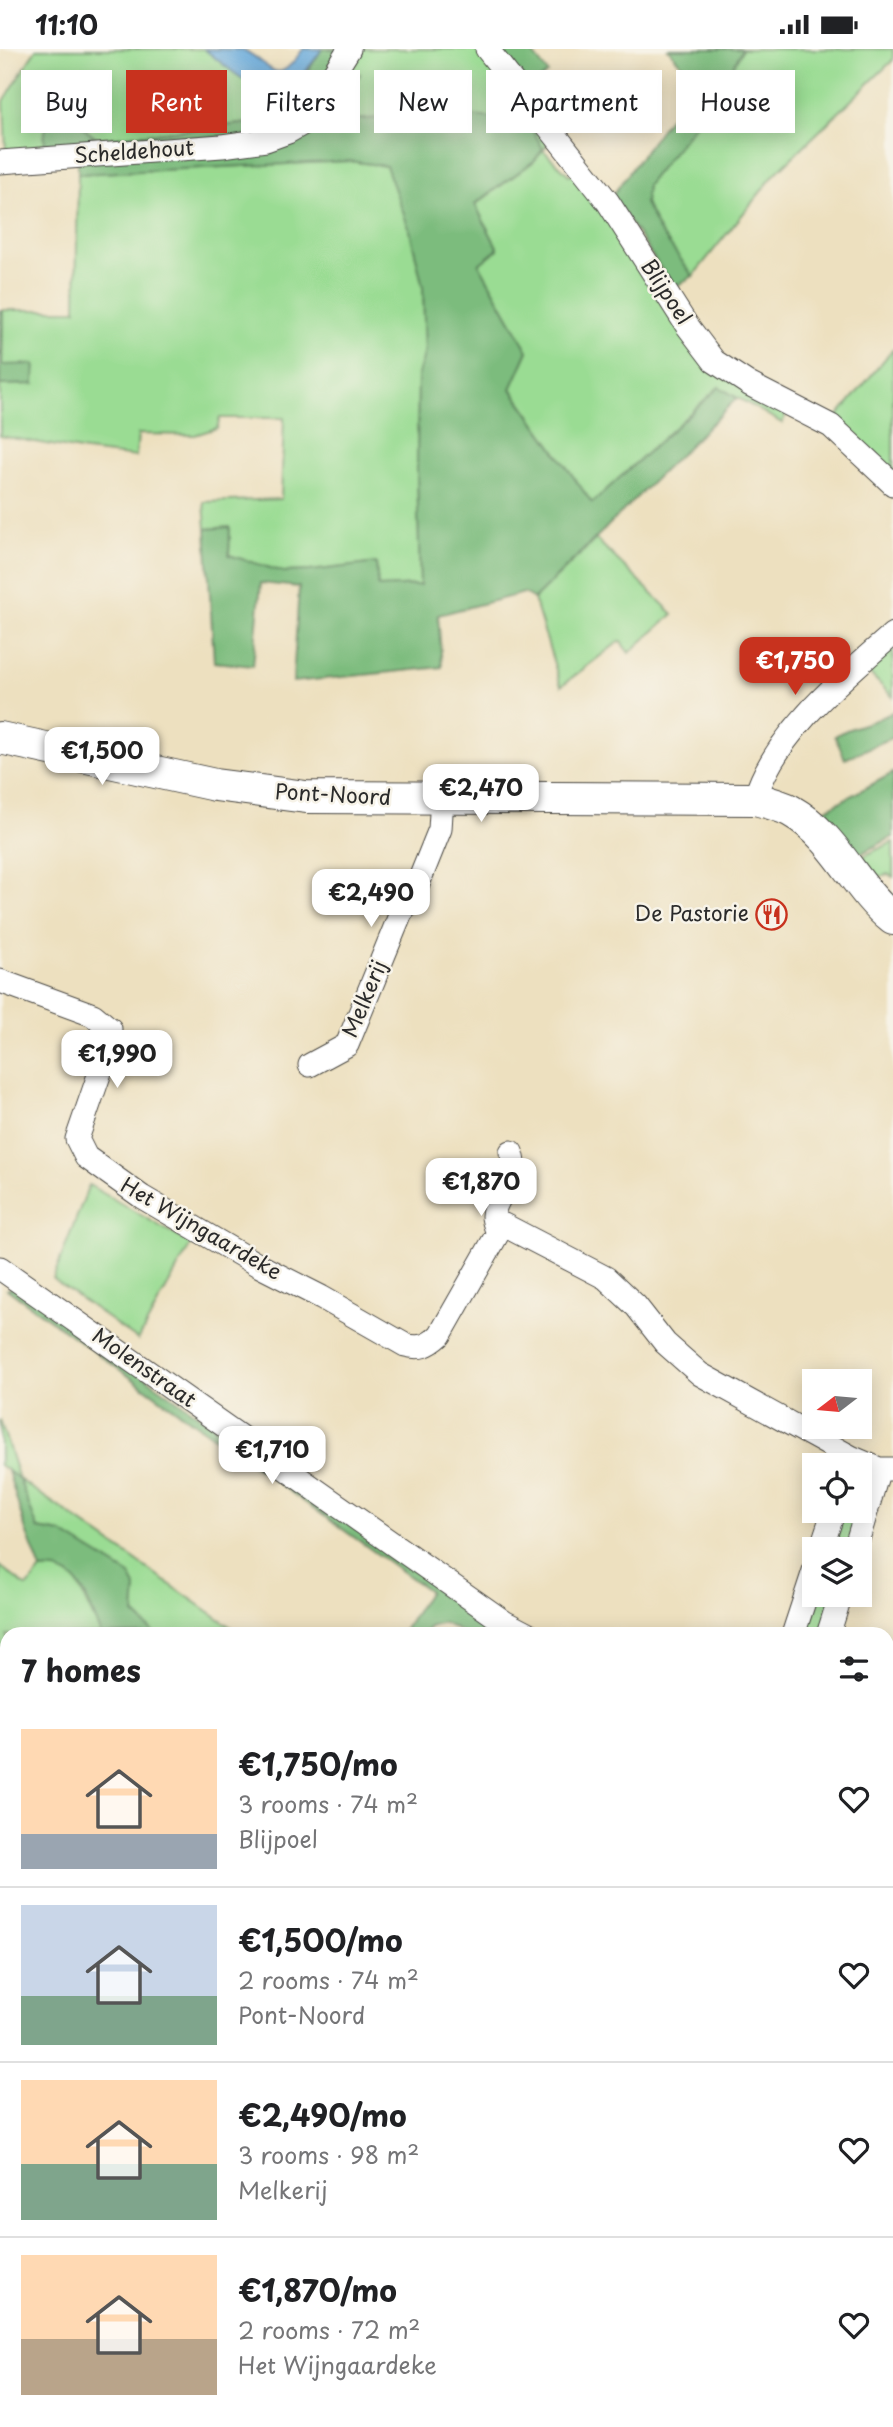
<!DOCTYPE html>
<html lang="en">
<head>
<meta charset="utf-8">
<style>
  :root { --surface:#fff; --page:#f6f6f6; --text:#202124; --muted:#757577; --line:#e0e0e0; --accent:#c8321e }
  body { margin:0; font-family:"Playpen Sans",sans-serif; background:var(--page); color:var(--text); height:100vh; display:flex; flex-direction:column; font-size:26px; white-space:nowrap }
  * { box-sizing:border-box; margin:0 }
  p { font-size:23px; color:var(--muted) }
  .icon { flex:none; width:38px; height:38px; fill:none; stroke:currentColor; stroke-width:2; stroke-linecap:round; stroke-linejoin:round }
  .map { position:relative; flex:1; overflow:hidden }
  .details { position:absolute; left:0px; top:1578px; width:894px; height:800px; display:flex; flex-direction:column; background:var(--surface); border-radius:21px 21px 0 0; box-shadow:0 4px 18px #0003 }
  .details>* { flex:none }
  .hud { position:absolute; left:21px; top:21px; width:852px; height:63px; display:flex; gap:14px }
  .needle { width:46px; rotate:254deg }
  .buttons { position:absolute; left:802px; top:1320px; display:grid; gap:14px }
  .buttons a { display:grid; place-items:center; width:70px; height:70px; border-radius:0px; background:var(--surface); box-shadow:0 4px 18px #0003; font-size:35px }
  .price { position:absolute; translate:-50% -60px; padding:0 16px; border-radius:14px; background:#fff; color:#222; font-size:23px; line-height:46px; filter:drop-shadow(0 2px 4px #0008) }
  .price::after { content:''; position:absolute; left:50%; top:42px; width:21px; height:16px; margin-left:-10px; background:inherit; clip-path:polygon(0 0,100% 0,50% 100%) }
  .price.selected { background:var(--accent); color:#fff }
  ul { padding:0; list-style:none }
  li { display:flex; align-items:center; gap:21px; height:175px; padding:0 21px }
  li+li { border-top:2px solid var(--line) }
  li span { display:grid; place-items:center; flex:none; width:196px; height:140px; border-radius:0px; color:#555 }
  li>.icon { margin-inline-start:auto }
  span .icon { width:84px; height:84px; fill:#fffc; stroke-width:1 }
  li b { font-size:30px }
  h2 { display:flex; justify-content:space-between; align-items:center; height:84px; padding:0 21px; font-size:30px }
  .tag { padding:0 24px; border-radius:0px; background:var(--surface); box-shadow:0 4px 18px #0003; font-size:24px; line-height:63px }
  .tag.selected { background:var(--accent); color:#fff }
  .status { display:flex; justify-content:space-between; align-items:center; height:49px; padding:0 35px; background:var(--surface); direction:ltr }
  .status svg { height:19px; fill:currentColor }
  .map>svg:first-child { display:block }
  .green { fill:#9adc93; stroke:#62845f; stroke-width:2 }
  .forest { fill:#7bbc7d; stroke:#537454; stroke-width:2 }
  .water { fill:#65a8da; stroke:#486a82; stroke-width:2 }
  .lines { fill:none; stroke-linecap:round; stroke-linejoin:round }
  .street-casing { stroke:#484641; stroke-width:25 }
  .secondary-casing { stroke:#484641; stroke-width:34 }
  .street { stroke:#fff; stroke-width:23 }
  .secondary { stroke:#fff; stroke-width:32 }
  .labels { text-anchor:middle; stroke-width:5; stroke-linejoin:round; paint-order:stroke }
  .street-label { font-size:21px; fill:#2b2b2b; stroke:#f7f3e8 }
  .poi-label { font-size:21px; fill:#2b2b2b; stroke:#f7f3e8; text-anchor:end }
</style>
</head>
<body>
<div class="status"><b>11:10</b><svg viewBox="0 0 49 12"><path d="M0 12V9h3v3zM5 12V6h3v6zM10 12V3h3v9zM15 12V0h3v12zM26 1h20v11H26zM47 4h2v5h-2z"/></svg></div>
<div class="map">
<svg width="893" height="2378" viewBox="0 0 893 2378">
  <rect width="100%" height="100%" fill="#f7f3e8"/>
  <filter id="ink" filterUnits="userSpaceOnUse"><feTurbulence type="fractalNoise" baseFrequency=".0143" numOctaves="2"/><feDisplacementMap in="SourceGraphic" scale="14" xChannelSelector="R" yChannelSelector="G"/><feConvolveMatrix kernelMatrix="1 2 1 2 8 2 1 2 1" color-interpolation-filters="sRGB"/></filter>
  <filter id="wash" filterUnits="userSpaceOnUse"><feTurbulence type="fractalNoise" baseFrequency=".00686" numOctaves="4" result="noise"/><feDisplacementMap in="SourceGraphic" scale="28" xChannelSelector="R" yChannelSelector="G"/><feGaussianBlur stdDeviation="1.57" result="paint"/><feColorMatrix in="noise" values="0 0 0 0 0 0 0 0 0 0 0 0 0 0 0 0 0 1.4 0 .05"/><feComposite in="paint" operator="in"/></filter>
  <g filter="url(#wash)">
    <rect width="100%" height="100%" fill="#ede0bf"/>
    <path class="green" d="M36 0H204L249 35 261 41H272L291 36 300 44C291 66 272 69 250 74L99 90C88 86 76 70 71 59L66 58 50 70 49 98 6 104 4 52Z
      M359 0H480L546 83 547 96 543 101 569 126 581 127 685 282 786 366 782 374 719 338 592 454 511 339 528 302 479 215 498 200 475 156 534 112 543 101 532 81 332 72 360 25 347 20Z
      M742 0H893V11L775 125 693 227 658 180 645 154 647 136 721 43Z
      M349 112 387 117 410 182 423 238 425 302 418 326 417 425 420 536 378 538 376 514 310 522 283 523 229 506 230 478 206 480 204 453 281 450 284 369H220L217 379 195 386 138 385 136 408 86 402 0 387V336L34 335 2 316 3 261H76L78 125Z
      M893 300V424L836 369Z
      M596 490 673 565 629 604 620 592 561 637 534 550Z
      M893 597V648L868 623Z
      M893 793V828L888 825 873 830 857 810Z
      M89 1136 191 1195 138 1291 53 1230Z
      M0 1371 19 1430 241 1585H155L134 1565 136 1538 62 1484 38 1480 19 1430 0 1416Z
      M859 1427 865 1432 867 1440 848 1500H828L840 1461H859Z
      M0 1517 27 1538 41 1521C55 1519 63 1521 75 1529L101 1585 7 1586V2090L0 2099Z
      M814 1545H834L821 1585 802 1586Z
      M7 2102V2334L0 2328V2112Z
      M887 2148 893 2154V2378H756L760 2371H887Z
      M47 2371H245L253 2378H54Z"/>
    <path class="forest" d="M322 0H343L304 63 266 86 49 98 45 95C42 76 52 68 66 58L72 59C75 70 88 86 99 90L250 74 268 70 279 67 289 60 295 54 300 44 291 36 308 22Z
      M497 0H529L548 24 529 39Z
      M668 0H742L721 43 647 136 645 154 658 180 693 227 674 239 612 147 696 32Z
      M347 20 360 25 333 72C372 70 505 56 532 82 537 86 540 95 543 100L534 112 475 155 498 200 479 215 528 302 511 340 592 454 719 338 737 349 534 550 524 544 438 566 442 618 293 633 299 538 261 534 253 617 214 613 206 480 230 478 229 506 283 523 310 522 376 514 378 538 420 536 417 419 418 326 425 302 423 238 410 182 386 117 349 112 78 125V113L277 93Z
      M0 261H3L2 316 35 315 34 335 0 336Z
      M892 663 893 688 845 710 835 687C853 675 874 675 892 663Z
      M893 724V788L854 808 819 764Z
      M17 1237 506 1585H465L444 1574 430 1578 424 1585H402L429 1542 7 1240Z
      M8 1422 19 1430 38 1480 62 1484 130 1526 136 1538 134 1565 155 1585H101C88 1555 82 1516 41 1521L26 1482Z"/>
    <path class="water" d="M204 0C215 0 233 0 243 1 273 14 274 43 303 0H322C277 69 255 40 204 0Z"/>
  </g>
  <g filter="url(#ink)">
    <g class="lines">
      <defs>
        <path id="street" d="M487 0 608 153 686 275 714 312 749 335 831 377 893 435
          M0 113 222 97 266 91 288 83 302 75 349 0
          M755 750C773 686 844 628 893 585
          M0 932 93 966 110 980 107 1003 77 1090 86 1108 142 1148 258 1216 321 1248 405 1296C420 1300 428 1297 440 1286L498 1184 504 1176 606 1229 636 1257 665 1294 700 1325 851 1408 879 1420H893
          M310 1016 347 996 401 864 411 852 440 780 442 749
          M498 1184C496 1179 493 1172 493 1167 494 1146 523 1127 511 1103
          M0 1219 504 1573 529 1586
          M821 1500 834 1461
          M855 1500 879 1420
          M793 1586 814 1522
          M828 1586 841 1545
          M887 1737 893 1740"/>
        <path id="secondary" d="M0 689 215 736 306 748 755 750C767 753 780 756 791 762 837 788 854 839 893 870
          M887 1998 893 1987
          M656 2378 662 2371"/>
      </defs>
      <use href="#street" class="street-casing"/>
      <use href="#secondary" class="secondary-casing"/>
      <use href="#street" class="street"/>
      <use href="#secondary" class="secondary"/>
    </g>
  </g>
  <defs>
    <symbol id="restaurant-ring" viewBox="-11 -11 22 22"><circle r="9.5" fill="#f7f3e8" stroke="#c8321e" stroke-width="1.5"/><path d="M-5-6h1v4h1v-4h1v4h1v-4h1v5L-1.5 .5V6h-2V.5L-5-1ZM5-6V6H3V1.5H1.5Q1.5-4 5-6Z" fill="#c8321e"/></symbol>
  </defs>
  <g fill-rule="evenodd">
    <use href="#restaurant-ring" x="754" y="848" width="35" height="35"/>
  </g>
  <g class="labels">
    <g class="street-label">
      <text transform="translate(134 103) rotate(-4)" y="7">Scheldehout</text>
      <text transform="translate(666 243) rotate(57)" y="7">Blijpoel</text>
      <text transform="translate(333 746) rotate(3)" y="7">Pont-Noord</text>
      <text transform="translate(365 950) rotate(-67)" y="7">Melkerij</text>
      <text transform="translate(201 1180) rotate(30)" y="7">Het Wijngaardeke</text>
      <text transform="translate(144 1319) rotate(35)" y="7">Molenstraat</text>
    </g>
    <g class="poi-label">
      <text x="749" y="872">De Pastorie</text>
    </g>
  </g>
</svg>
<div class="buttons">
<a><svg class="needle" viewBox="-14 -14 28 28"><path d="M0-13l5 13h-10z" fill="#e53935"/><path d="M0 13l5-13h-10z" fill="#757577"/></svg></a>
<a><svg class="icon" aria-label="locate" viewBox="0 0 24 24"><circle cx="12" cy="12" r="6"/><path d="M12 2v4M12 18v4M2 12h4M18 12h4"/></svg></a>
<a><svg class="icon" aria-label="layers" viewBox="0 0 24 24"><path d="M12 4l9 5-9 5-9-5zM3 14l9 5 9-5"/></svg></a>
</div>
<b class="price selected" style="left:795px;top:648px">€1,750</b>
<b class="price" style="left:102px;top:738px">€1,500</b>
<b class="price" style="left:481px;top:775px">€2,470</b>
<b class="price" style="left:371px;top:880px">€2,490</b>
<b class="price" style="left:117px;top:1041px">€1,990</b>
<b class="price" style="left:481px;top:1169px">€1,870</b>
<b class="price" style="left:272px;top:1437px">€1,710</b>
<div class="hud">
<a class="tag">Buy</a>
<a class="tag selected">Rent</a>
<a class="tag">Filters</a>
<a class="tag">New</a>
<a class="tag">Apartment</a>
<a class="tag">House</a>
</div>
<section class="details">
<h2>7 homes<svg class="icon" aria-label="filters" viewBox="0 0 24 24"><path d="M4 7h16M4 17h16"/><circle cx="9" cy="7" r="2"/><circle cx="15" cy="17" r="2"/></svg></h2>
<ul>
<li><span style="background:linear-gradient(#ffd9b3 75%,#9aa5b1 0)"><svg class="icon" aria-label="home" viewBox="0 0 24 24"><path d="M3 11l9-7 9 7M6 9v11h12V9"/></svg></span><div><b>€1,750/mo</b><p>3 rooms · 74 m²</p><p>Blijpoel</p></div><svg class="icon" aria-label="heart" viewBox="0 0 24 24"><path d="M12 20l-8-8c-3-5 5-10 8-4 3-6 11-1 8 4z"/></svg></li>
<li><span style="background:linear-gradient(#c9d6e8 65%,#7fa58c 0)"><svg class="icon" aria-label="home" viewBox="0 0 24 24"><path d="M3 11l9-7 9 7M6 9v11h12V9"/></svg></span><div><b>€1,500/mo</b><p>2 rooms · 74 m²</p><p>Pont-Noord</p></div><svg class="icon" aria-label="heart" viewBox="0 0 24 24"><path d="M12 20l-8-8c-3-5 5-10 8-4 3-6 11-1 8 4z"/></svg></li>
<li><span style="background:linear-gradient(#ffd9b3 60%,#7fa58c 0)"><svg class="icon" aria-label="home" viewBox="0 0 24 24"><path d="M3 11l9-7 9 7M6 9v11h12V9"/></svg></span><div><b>€2,490/mo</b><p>3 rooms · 98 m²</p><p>Melkerij</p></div><svg class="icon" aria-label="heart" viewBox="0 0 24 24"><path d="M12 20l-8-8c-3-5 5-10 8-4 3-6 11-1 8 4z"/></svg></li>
<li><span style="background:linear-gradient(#ffd9b3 60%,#b9a48a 0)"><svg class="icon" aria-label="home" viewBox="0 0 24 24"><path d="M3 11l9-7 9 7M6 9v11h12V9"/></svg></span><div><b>€1,870/mo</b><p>2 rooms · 72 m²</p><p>Het Wijngaardeke</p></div><svg class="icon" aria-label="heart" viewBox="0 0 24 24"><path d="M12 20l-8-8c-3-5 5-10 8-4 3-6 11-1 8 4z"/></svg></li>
</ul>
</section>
</div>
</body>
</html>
